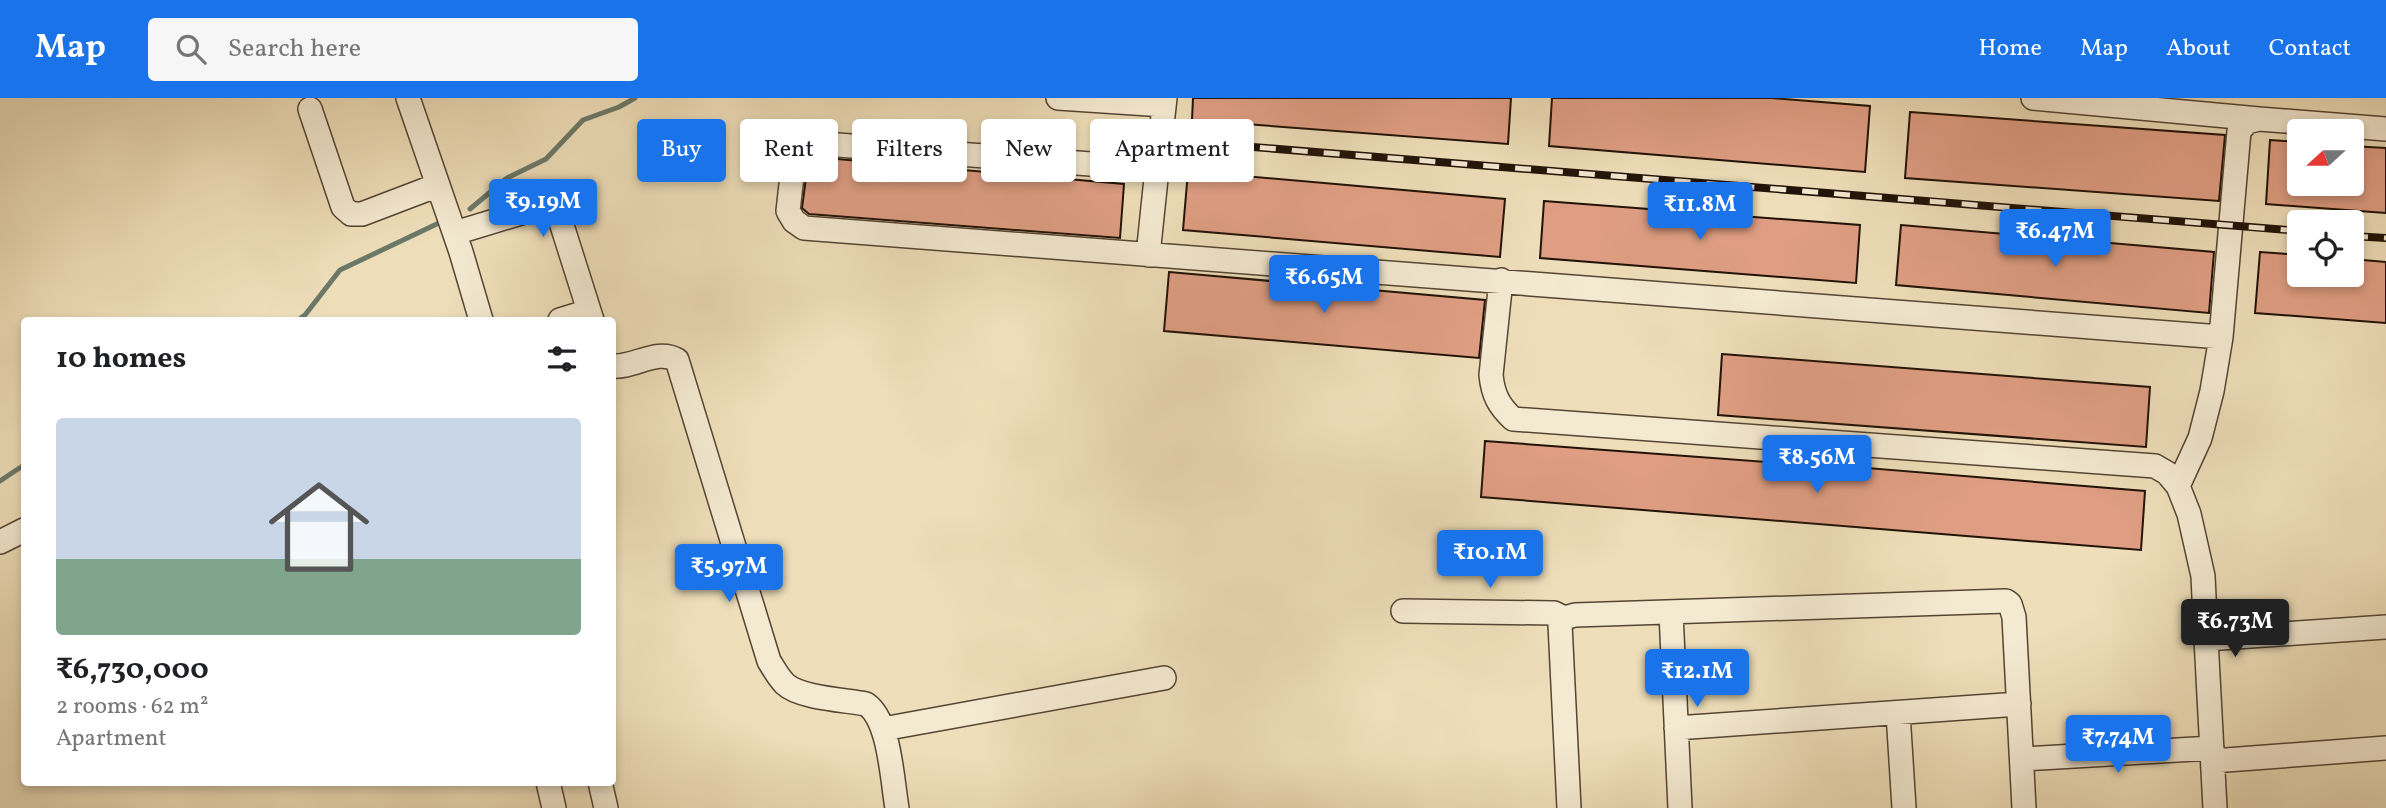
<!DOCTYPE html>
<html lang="en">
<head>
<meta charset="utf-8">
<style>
  :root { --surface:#fff; --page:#f6f6f6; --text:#202124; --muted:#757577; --accent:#1a73e8 }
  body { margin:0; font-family:Vollkorn,serif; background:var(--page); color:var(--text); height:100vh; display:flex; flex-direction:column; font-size:26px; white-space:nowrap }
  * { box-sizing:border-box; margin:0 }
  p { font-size:23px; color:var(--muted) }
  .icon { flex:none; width:38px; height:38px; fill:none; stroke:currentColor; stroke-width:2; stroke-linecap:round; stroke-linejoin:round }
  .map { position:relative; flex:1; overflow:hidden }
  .sheet { position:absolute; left:21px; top:219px; width:595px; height:469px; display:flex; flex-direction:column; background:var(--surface); border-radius:7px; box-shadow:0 4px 10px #0003 }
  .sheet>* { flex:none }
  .guide { position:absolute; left:637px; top:21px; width:665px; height:63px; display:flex; gap:14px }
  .needle { width:46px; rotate:249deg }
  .buttons { position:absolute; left:2287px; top:21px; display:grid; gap:14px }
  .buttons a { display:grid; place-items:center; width:77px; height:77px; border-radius:7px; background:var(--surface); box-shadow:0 4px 10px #0003; font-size:35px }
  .price { position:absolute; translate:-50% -60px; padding:0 16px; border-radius:7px; background:var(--accent); color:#fff; font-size:23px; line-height:46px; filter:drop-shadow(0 2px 4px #0008) }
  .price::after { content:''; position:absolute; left:50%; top:42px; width:21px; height:16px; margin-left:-10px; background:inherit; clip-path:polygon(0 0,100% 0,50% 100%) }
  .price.active { background:#222; color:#fff }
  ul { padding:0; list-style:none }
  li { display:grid; align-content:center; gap:14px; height:371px; padding:0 35px }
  li span { display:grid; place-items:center; height:217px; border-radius:7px; color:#555 }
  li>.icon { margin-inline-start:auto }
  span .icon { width:126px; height:126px; fill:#fffc; stroke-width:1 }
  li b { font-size:30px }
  h2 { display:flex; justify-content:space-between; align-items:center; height:84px; padding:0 35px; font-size:30px }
  .chip { padding:0 24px; border-radius:7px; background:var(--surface); box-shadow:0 4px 10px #0003; font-size:24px; line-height:63px }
  .chip.active { background:var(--accent); color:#fff }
  header { display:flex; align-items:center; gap:42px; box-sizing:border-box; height:98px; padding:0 35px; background:var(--accent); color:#fff }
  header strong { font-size:33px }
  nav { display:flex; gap:38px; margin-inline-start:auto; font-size:24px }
  .search { width:490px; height:63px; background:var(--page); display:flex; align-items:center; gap:18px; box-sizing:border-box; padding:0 24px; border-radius:7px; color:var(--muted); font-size:26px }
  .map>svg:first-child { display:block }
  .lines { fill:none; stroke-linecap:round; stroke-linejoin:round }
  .stream { stroke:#6b7969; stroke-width:5 }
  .building { fill:#df9e83; stroke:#221208; stroke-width:2 }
  .minor-casing { stroke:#554534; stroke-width:26 }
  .minor { stroke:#f4ead2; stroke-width:23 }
  .rail-casing { stroke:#221208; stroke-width:8 }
  .rail { stroke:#f4ead2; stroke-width:5; stroke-dasharray:16; stroke-linecap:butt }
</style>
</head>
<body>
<header>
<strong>Map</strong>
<div class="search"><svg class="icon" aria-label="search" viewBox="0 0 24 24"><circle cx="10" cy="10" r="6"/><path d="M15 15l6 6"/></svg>Search here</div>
<nav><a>Home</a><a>Map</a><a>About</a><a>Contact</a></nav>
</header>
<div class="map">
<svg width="2386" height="710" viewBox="0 0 2386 710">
  <rect width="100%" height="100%" fill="#eedeb9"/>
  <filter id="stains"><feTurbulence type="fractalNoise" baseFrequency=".00286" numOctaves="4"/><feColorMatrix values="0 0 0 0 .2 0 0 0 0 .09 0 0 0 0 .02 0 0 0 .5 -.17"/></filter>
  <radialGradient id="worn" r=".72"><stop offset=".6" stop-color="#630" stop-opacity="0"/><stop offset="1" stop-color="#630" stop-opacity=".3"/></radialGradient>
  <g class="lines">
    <path class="stream" d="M470 111 507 80 546 61 583 22 619 9 635 0
      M298 222 305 217 340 172 441 124
      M0 383 24 367"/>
  </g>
  <path class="building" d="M1193 0H1511L1508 46 1192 22Z
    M1552 0H1772L1870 8 1865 74 1549 48Z
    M1910 14 2225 37 2219 103 1905 80Z
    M2270 42 2300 44V86H2352V48L2386 50V115L2266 106Z
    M814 59 1124 86 1120 140 809 116 802 110 808 64Z
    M1188 73 1505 101 1500 159 1183 132Z
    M1544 103 1860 127 1856 185 1540 160Z
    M1901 127 2214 154 2209 215 1896 187Z
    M2260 154 2300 157V177H2352V161L2386 164V225L2255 215Z
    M1169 174 1485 202 1479 260 1164 233Z
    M1722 256 2150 289 2146 349 1718 317Z
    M1485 343 1819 368V366L2145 393 2141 452 1481 399Z"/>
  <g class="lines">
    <defs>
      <path id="minor" d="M408 0 461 154 481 222
        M1058 0 1164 7
        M1165 0 1157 71 811 45 798 51 794 60 788 113 794 123 804 130 2221 239
        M2033 0 2259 21
        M310 11 343 109 351 116H362L438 87
        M455 135 547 107 554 111 560 121 592 222
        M1148 157 1157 71
        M1501 182 1491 277C1493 297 1499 308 1513 321L2155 368 2167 375 2178 388 2189 416 2203 478 2206 541
        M560 222 589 213
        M612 268C634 270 657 250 677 262L769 563C774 571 778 579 785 586 800 600 845 602 866 606 890 622 892 682 897 710
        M2178 388 2200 340 2212 293 2221 239 2239 33 2247 24 2259 21 2386 31
        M0 444 24 432
        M1403 513 1554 515 1564 520
        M1671 515 1680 710
        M1898 615 1904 710
        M1676 630 2019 606
        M883 631 1164 580
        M2022 661 2212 650
        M2213 663 2386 650
        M548 684 554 710
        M600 684 606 710
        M1569 710 1560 526 1564 520 1575 517 2006 503 2010 506 2014 519 2024 710
        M2215 710 2206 541 2386 529"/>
    </defs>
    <use href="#minor" class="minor-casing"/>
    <use href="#minor" class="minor"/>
    <defs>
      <path id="rail" d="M1228 47 2300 133
        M2352 138 2386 140"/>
    </defs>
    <use href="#rail" class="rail-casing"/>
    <use href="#rail" class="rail"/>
  </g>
  <rect width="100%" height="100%" filter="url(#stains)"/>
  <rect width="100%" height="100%" fill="url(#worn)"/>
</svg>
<div class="buttons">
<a><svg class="needle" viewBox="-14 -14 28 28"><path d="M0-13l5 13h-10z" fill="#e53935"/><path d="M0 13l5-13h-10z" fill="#757577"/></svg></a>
<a><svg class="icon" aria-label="locate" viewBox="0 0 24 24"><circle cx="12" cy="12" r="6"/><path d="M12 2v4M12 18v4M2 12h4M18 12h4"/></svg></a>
</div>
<b class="price" style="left:543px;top:141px">₹9.19M</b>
<b class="price" style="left:1700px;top:144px">₹11.8M</b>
<b class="price" style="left:2055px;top:171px">₹6.47M</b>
<b class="price" style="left:1324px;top:217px">₹6.65M</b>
<b class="price" style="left:1817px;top:397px">₹8.56M</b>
<b class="price" style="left:1490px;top:492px">₹10.1M</b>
<b class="price" style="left:729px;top:506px">₹5.97M</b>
<b class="price active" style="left:2235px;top:561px">₹6.73M</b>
<b class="price" style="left:1697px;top:611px">₹12.1M</b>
<b class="price" style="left:2118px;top:677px">₹7.74M</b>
<div class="guide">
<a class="chip active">Buy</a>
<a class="chip">Rent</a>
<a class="chip">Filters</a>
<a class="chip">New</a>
<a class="chip">Apartment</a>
</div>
<section class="sheet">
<h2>10 homes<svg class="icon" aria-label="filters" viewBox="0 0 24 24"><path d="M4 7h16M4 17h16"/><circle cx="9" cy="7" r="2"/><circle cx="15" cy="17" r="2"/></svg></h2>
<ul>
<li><span style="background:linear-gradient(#c9d6e8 65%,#7fa58c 0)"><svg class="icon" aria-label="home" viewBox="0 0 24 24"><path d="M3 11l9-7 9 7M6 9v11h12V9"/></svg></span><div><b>₹6,730,000</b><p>2 rooms · 62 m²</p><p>Apartment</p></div></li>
</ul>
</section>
</div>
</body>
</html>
